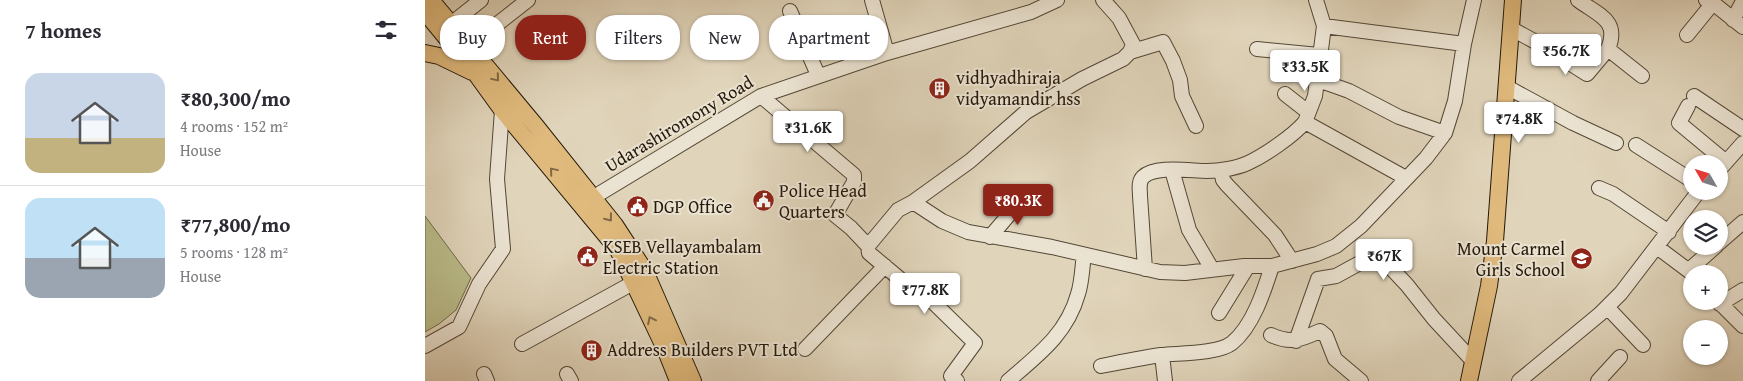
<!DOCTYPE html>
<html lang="en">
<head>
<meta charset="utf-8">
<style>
  :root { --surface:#fff; --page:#f2f2f3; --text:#2b2b33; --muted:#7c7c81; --line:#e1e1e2; --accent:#8f2418 }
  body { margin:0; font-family:"Gentium Book Plus",serif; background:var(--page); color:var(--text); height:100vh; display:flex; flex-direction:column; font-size:19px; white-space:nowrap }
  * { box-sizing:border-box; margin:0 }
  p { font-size:16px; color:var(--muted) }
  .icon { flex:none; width:28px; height:28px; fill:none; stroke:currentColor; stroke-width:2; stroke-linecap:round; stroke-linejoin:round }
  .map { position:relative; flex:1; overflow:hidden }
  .details { display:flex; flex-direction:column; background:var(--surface); width:425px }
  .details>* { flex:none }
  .guide { position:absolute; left:15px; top:15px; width:475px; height:45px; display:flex; gap:10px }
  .needle { width:32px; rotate:309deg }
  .buttons { position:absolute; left:1258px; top:155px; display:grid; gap:10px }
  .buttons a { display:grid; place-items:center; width:45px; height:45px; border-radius:50%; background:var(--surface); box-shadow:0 1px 4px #0004; font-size:25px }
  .price { position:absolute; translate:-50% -42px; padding:0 11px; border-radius:5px; background:#fff; color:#222; font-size:16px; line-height:32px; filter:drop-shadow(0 1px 2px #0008) }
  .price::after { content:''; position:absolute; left:50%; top:30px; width:15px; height:11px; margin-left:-8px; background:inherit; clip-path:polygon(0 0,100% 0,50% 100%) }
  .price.on { background:var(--accent); color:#fff }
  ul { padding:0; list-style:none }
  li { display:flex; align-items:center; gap:15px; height:125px; padding:0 25px }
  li+li { border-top:1px solid var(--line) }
  li span { display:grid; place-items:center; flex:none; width:140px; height:100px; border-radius:15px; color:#555 }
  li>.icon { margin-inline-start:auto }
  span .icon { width:60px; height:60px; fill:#fffc; stroke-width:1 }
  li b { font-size:21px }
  h2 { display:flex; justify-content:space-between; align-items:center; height:60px; padding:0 25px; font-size:21px }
  .pill { padding:0 18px; border-radius:20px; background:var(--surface); box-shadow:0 1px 4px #0004; font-size:18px; line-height:45px }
  .pill.on { background:var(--accent); color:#fff }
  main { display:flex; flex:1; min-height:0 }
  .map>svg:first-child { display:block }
  .pitch { fill:#babb8a; stroke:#6f6a4a }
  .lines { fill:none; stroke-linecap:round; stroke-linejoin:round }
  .minor-casing { stroke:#534735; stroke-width:16 }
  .major-casing { stroke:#241809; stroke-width:18 }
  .minor { stroke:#ebe3d2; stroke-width:14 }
  .major { stroke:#e0ba7d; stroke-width:16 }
  .oneway { stroke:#826943 }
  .labels { text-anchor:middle; stroke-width:4; stroke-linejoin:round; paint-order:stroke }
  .poi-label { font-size:18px; fill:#241809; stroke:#ebe3d2; text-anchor:start }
  .street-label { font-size:18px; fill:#241809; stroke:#ebe3d2 }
</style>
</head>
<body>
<main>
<section class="details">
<h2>7 homes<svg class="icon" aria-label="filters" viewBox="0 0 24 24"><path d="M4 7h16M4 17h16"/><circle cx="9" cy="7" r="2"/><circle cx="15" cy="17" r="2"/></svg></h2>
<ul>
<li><span style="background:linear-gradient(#c9d6e8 65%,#c2b280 0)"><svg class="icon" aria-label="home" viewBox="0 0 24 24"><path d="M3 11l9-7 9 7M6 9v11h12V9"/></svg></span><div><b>₹80,300/mo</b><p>4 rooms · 152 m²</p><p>House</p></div></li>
<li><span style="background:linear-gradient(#bfe0f5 60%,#9aa5b1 0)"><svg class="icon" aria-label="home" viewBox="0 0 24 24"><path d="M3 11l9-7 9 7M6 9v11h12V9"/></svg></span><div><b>₹77,800/mo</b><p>5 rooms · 128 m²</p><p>House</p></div></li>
</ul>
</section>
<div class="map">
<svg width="1318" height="381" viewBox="0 0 1318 381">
  <rect width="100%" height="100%" fill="#e0d4ba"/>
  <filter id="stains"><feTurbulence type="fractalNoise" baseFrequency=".004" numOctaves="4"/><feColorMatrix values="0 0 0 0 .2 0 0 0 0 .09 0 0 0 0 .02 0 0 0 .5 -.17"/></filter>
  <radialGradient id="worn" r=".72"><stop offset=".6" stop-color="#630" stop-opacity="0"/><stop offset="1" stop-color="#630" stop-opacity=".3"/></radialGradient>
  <path class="pitch" d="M0 216 46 278 31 310 14 324 0 332Z"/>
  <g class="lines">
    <defs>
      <path id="minor" d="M447 0 462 53
        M891 0 899 26 890 96 880 122 981 178
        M1153 0C1173 15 1195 20 1183 49L1217 76
        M1281 0 1288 3 1318 27
        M365 11 393 75
        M1308 20 1318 1
        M26 24 56 0
        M899 26 1039 44
        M1087 29 1118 46 1162 74 1183 49
        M1262 35 1288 3
        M44 46 103 0
        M832 49 894 55
        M705 52 738 42 748 61 755 80 757 96 771 126
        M893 80 924 91 974 117 1020 133
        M1082 87 1148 123 1191 143
        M860 94 883 112
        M336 96 429 175V182L410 215 426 228 443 246 473 210 488 202 545 161 601 112 657 79 698 59 705 52 708 44 694 18 678 0
        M1269 96 1318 129
        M1263 106 1254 123 1301 162
        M1211 145 1266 180
        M747 170 764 230 787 269
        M796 170 798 180 802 185 850 235 867 261
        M1294 170 1318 143
        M1174 188 1188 194 1244 232
        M488 202 517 221 543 232 627 247 735 272 760 273 819 266H847L892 254 911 246 936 226 1001 158 1020 133 1030 101 1039 44 1049 0
        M159 203 336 96 462 53 606 12 632 0
        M565 237 599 197
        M1294 243 1318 222
        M443 246 444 253 475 279 509 303 550 343 526 376 532 381
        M1232 247 1268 274
        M720 269 715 196C715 190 713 182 718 177 730 165 766 171 782 171 795 171 812 168 823 163 840 155 868 136 880 122
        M1264 270 1291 246
        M1293 301 1318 326
        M1295 304 1318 290
        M1182 307 1218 345
        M794 313 823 266
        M846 335C866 344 875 340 895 331L901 336 910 359 936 381
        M871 341 893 279 911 276 942 259 950 258 957 262 966 268 982 285 1009 319 1048 361
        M97 344 217 278
        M0 346 34 327 54 284 78 249 72 179 77 110
        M380 349 460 266
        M737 355 740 381
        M676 366C696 362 716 358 736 355 754 353 793 354 807 343 828 326 839 291 847 266
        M59 374 62 381
        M142 374 146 381
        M583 381C613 355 642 334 653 294 657 282 657 268 659 255
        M1094 381 1175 314 1196 293 1274 191
        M1173 381 1195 357"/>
      <path id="major" d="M6 0 111 126 190 225 220 271 268 381
        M0 12 51 74 77 110 193 250 241 351 253 381
        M0 53 14 56 47 72
        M1044 381 1064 286 1070 241 1088 0"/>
    </defs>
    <use href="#minor" class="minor-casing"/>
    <use href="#major" class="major-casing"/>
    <use href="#minor" class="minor"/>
    <use href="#major" class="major"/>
  </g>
  <defs><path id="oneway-chevron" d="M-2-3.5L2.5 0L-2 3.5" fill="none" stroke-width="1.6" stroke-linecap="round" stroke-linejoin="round" transform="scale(1.25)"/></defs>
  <g class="oneway">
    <use href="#oneway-chevron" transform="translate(71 78) rotate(50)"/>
    <use href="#oneway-chevron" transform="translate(128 171) rotate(-130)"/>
    <use href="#oneway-chevron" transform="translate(184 218) rotate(52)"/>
    <use href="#oneway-chevron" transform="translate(226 320) rotate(-116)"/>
  </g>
  <defs>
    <symbol id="building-disc" viewBox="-11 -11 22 22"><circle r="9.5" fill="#8f2418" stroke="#ebe3d2"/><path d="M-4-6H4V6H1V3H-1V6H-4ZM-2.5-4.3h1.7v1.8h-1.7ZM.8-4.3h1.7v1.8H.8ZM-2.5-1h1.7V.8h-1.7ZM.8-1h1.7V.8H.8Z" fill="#fff"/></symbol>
    <symbol id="civic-disc" viewBox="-11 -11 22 22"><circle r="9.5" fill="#8f2418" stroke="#ebe3d2"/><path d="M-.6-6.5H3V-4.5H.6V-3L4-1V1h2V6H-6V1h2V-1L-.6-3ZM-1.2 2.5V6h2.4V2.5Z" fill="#fff"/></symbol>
    <symbol id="school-disc" viewBox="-11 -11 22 22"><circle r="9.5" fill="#8f2418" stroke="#ebe3d2"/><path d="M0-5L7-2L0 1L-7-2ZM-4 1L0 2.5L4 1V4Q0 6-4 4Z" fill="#fff"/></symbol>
  </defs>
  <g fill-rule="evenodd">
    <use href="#building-disc" x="502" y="76" width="25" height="25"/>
    <use href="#civic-disc" x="326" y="188" width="25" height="25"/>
    <use href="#civic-disc" x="200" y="194" width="25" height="25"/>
    <use href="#civic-disc" x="150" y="244" width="25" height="25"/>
    <use href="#school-disc" x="1144" y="246" width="25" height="25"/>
    <use href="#building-disc" x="154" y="338" width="25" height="25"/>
  </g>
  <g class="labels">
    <g class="poi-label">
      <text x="531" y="84">vidhyadhiraja<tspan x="531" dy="21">vidyamandir hss</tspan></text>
      <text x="354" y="197">Police Head<tspan x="354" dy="21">Quarters</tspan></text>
      <text x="228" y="213">DGP Office</text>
      <text x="178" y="253">KSEB Vellayambalam<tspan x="178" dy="21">Electric Station</tspan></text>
      <text x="1140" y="255" text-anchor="end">Mount Carmel<tspan x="1140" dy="21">Girls School</tspan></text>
      <text x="182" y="356">Address Builders PVT Ltd</text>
    </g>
    <g class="street-label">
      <text transform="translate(254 124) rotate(-31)" y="6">Udarashiromony Road</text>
    </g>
  </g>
  <rect width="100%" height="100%" filter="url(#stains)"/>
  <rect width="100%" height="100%" fill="url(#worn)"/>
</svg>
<div class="buttons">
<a><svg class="needle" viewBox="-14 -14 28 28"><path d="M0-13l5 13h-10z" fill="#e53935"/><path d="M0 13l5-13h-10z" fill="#7c7c81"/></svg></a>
<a><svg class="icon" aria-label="layers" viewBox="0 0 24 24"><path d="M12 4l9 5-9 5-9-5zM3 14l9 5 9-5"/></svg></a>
<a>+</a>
<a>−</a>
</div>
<b class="price" style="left:1141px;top:76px">₹56.7K</b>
<b class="price" style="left:880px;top:92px">₹33.5K</b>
<b class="price" style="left:1094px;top:144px">₹74.8K</b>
<b class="price" style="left:383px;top:153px">₹31.6K</b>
<b class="price on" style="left:593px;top:226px">₹80.3K</b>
<b class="price" style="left:959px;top:281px">₹67K</b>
<b class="price" style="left:500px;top:315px">₹77.8K</b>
<div class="guide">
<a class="pill">Buy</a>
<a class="pill on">Rent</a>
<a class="pill">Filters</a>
<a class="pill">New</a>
<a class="pill">Apartment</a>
</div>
</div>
</main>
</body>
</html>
